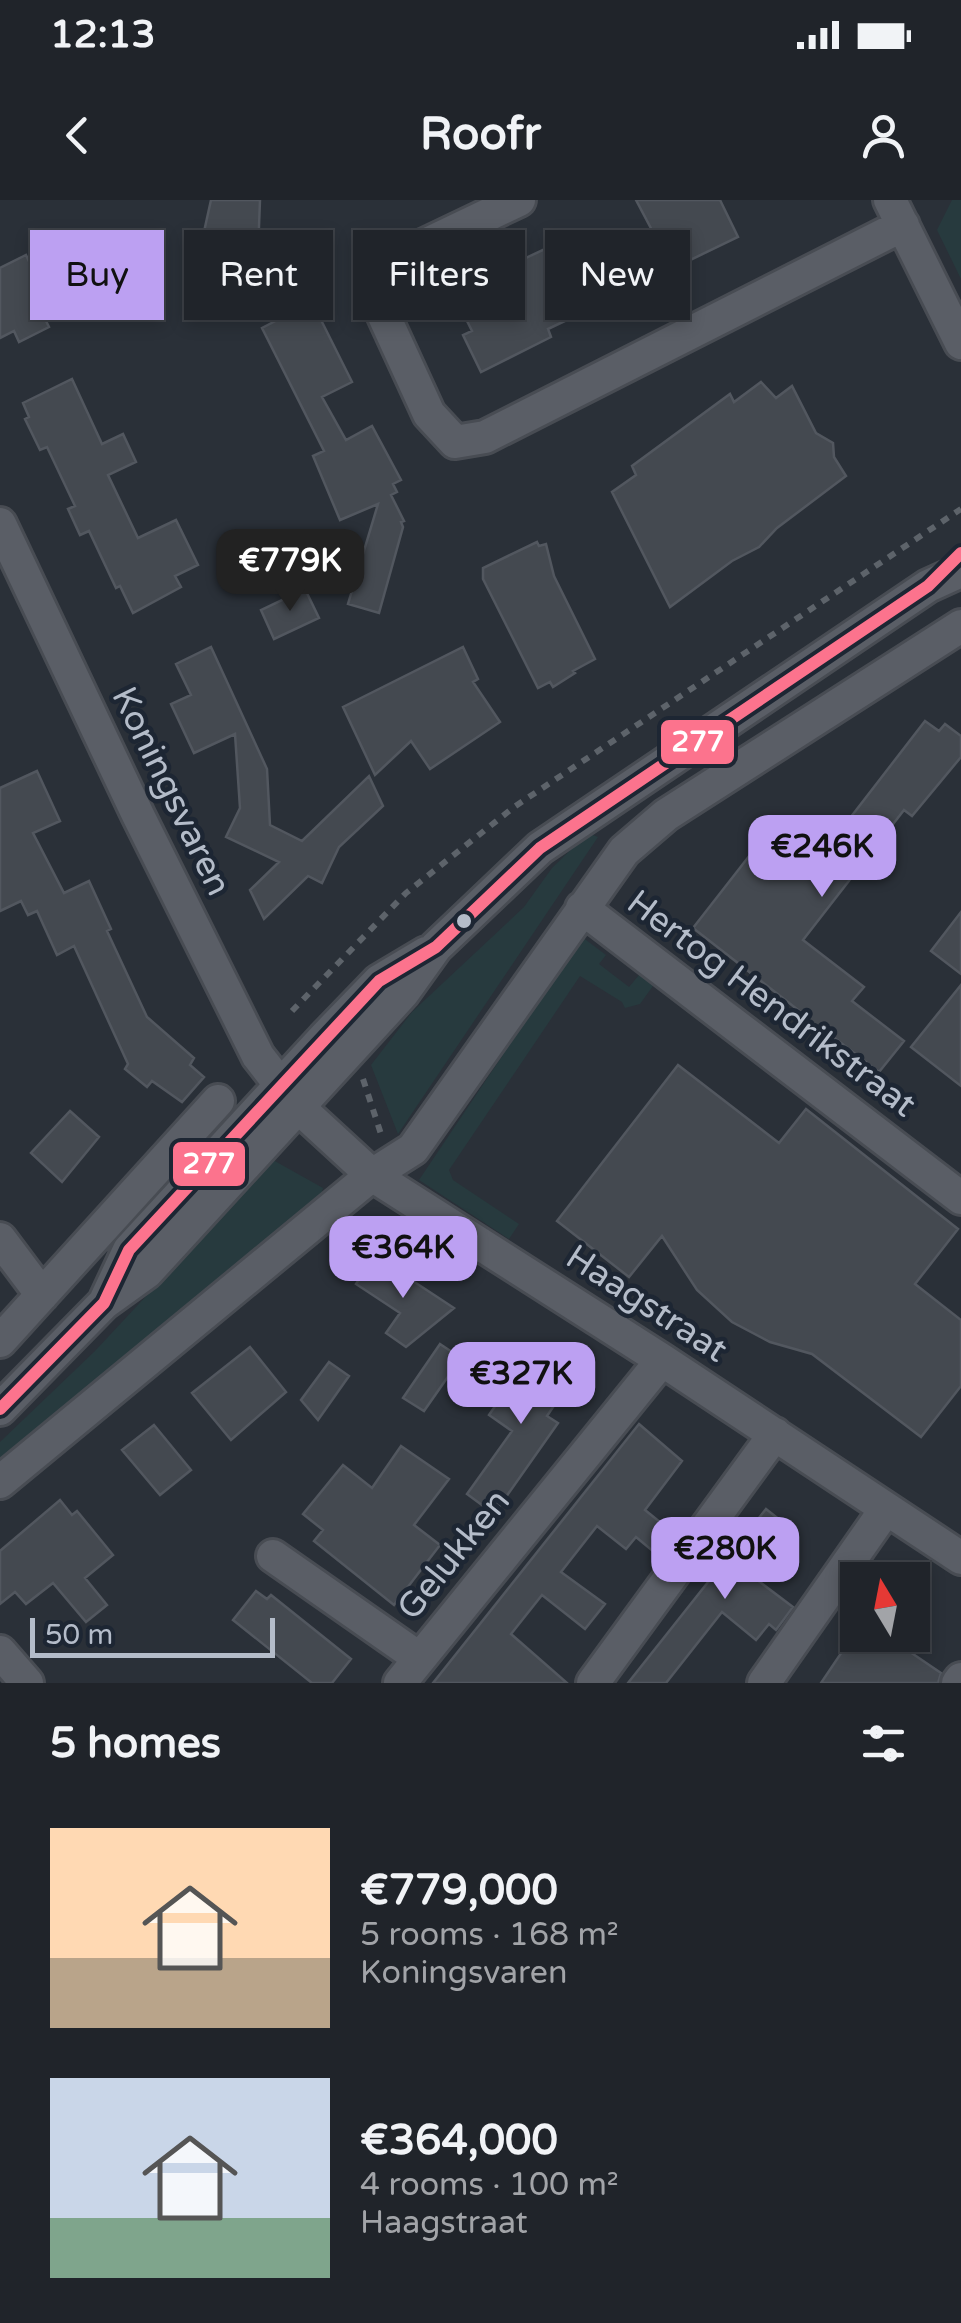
<!DOCTYPE html>
<html lang="en">
<head>
<meta charset="utf-8">
<style>
  :root { --surface:#20242a; --page:#282c32; --text:#f1f3f6; --muted:#a2a4a8; --line:#3d4147; --accent:#bca0f2 }
  body { margin:0; font-family:"Varela Round",sans-serif; background:var(--page); color:var(--text); height:100vh; display:flex; flex-direction:column; font-size:38px; white-space:nowrap }
  * { box-sizing:border-box; margin:0 }
  p { font-size:32px; color:var(--muted) }
  .icon { flex:none; width:55px; height:55px; fill:none; stroke:currentColor; stroke-width:2; stroke-linecap:round; stroke-linejoin:round }
  .map { position:relative; height:1483px; overflow:hidden }
  .panel { display:flex; flex-direction:column; background:var(--surface); flex:1 }
  .panel>* { flex:none }
  .guide { position:absolute; left:30px; top:30px; width:902px; height:90px; display:flex; gap:20px }
  .needle { width:65px; rotate:350deg }
  .fabs { position:absolute; left:840px; top:1362px; display:grid; gap:20px }
  .fabs a { display:grid; place-items:center; width:90px; height:90px; border-radius:0px; background:var(--surface); box-shadow:0 5px 15px #0003,0 0 0 2px var(--line); font-size:50px }
  .scale { position:absolute; left:30px; bottom:25px; width:245px; box-sizing:border-box; padding-left:10px; border:5px solid #b4bcc9; border-top:0; font-size:28px; line-height:35px; white-space:nowrap; color:#b4bcc9; -webkit-text-stroke:8px #1d2633; paint-order:stroke }
  .price { position:absolute; translate:-50% -85px; padding:0 22px; border-radius:20px; background:var(--accent); color:#111; font-size:32px; line-height:65px; filter:drop-shadow(0 2px 5px #0008) }
  .price::after { content:''; position:absolute; left:50%; top:60px; width:30px; height:22px; margin-left:-15px; background:inherit; clip-path:polygon(0 0,100% 0,50% 100%) }
  .price.active { background:#222; color:#fff }
  ul { padding:0; list-style:none }
  li { display:flex; align-items:center; gap:30px; height:250px; padding:0 50px }
  li span { display:grid; place-items:center; flex:none; width:280px; height:200px; border-radius:0px; color:#555 }
  li>.icon { margin-inline-start:auto }
  span .icon { width:120px; height:120px; fill:#fffc; stroke-width:1 }
  li b { font-size:42px }
  h2 { display:flex; justify-content:space-between; align-items:center; height:120px; padding:0 50px; font-size:42px }
  .pill { padding:0 35px; border-radius:0px; background:var(--surface); box-shadow:0 5px 15px #0003,0 0 0 2px var(--line); font-size:35px; line-height:90px }
  .pill.active { background:var(--accent); color:#111 }
  .status { display:flex; justify-content:space-between; align-items:center; height:70px; padding:0 50px; background:var(--surface); direction:ltr }
  .status svg { height:28px; fill:currentColor }
  header { display:flex; justify-content:space-between; align-items:center; height:130px; padding:0 50px; background:var(--surface); font-size:45px; font-weight:700 }
  .map>svg:first-child { display:block }
  .green { fill:#273a3e }
  .building { fill:#444950; stroke:#52575f; stroke-width:2.5 }
  .lines { fill:none; stroke-linecap:round; stroke-linejoin:round }
  .minor-casing { stroke:#484c53; stroke-width:38 }
  .path { stroke:#5d636a; stroke-width:6; stroke-dasharray:8 8; stroke-linecap:butt }
  .minor { stroke:#5a5e66; stroke-width:32 }
  .bus-1-casing { stroke:#1d2633; stroke-width:20 }
  .bus-1 { stroke:#fc738d; stroke-width:12 }
  .bus-dot { fill:#b4bcc9; stroke:#1d2633; stroke-width:4 }
  .labels { text-anchor:middle; stroke-width:9; stroke-linejoin:round; paint-order:stroke }
  .street-label { font-size:35px; fill:#b4bcc9; stroke:#1d2633 }
  .line-badge { stroke:#1d2633; stroke-width:4 }
  .badge-label { font-size:28px; text-anchor:middle; font-weight:bold; fill:#fff }
</style>
</head>
<body>
<div class="status"><b>12:13</b><svg viewBox="0 0 49 12"><path d="M0 12V9h3v3zM5 12V6h3v6zM10 12V3h3v9zM15 12V0h3v12zM26 1h20v11H26zM47 4h2v5h-2z"/></svg></div>
<header><svg class="icon" aria-label="back" viewBox="0 0 24 24"><path d="M15 5l-7 7 7 7"/></svg>Roofr<svg class="icon" aria-label="person" viewBox="0 0 24 24"><circle cx="12" cy="8" r="4"/><path d="M4 21q1-7 8-7t8 7"/></svg></header>
<div class="map">
<svg width="961" height="1483" viewBox="0 0 961 1483">
  <rect width="100%" height="100%" fill="#2a3038"/>
  <path class="green" d="M952 0H961V79L937 30Z
    M588 633 598 637 398 934 371 865 412 812 524 707 552 668Z
    M582 737 606 755 599 764 629 787 644 769 658 779 640 804 625 808 622 802 580 776 449 970 453 980 519 1024 509 1039 419 980Z
    M273 960 323 988 318 1007 0 1263V1242L95 1151Z"/>
  <path class="building" d="M211 0H260L258 53 261 73 212 98 204 59H198Z
    M636 0H720L738 37 686 62 689 67 616 104 597 66 655 36Z
    M575 35 589 62 569 119 548 129 551 137 481 172 463 135 472 131 461 109 466 93 488 82 485 77Z
    M26 55 42 89 32 93 49 127 19 142 14 131 0 138V68Z
    M312 102 352 182 322 197 346 240 372 226 401 280 393 284 397 292 391 295 404 321 401 322 403 327 379 413 348 404 378 304 340 320 313 256 324 251 262 128Z
    M72 179 102 244 123 234 136 262 108 275 138 338 176 320 198 365 175 376 181 387 133 413 120 386 116 388 89 331 80 335 68 309 75 306 47 247 40 250 25 219 29 217 23 203Z
    M761 182 776 198 792 186 816 233 833 243 834 257 846 276 777 328 759 347 732 361 670 407 612 292 636 275 632 266 730 194 734 202Z
    M537 342 539 346 546 344 554 376 595 459 573 471 575 473 553 487 550 482 538 488 483 379V368Z
    M305 389 319 418 274 439 261 410Z
    M211 447 267 569 270 625 302 641 369 576 383 606 339 647 322 683 308 676 264 719 250 690 279 662 226 637 240 608 235 534 194 553 171 504 191 495 176 464Z
    M463 447 478 479 473 482 500 522 430 569 411 541 375 575 343 507Z
    M925 521 939 531 945 524 961 536V557L912 616 904 610 803 740 864 787 852 801 904 841 879 872 828 833 823 839 798 819 802 813 693 728 778 619 823 653Z
    M37 571 60 621 33 633 64 693 89 681 111 729 107 731 147 817 194 858 190 865 204 877 182 902 152 881 147 887 125 869 128 864 74 746 57 755 37 711 28 715 21 701 0 711V588Z
    M961 712V774L931 751Z
    M961 785V886L911 847Z
    M678 865 779 943 806 909 958 1029 915 1084 961 1120V1186L921 1237 812 1154 770 1142 732 1122 697 1090 662 1036 629 1077 557 1021Z
    M70 911 99 937 62 982 31 953Z
    M375 1056 454 1108 406 1147 386 1133 400 1113 356 1084Z
    M440 1144 461 1158 424 1211 403 1198Z
    M250 1147 286 1192 231 1240 192 1193Z
    M533 1151 574 1176 547 1216 558 1223 494 1314 467 1294 512 1231 489 1215Z
    M329 1162 349 1176 318 1220 301 1200Z
    M639 1224 682 1261 645 1310 676 1335 660 1357 636 1337 626 1349 597 1326 561 1372 605 1404 585 1429 542 1395 511 1434 567 1483H433Z
    M154 1225 191 1270 160 1295 122 1250Z
    M401 1246 449 1279 414 1325 440 1345 394 1405 314 1341 323 1330 303 1314 343 1265 372 1288Z
    M60 1300 72 1315 77 1311 113 1355 85 1378 107 1405 86 1422 53 1383 26 1404 15 1392 0 1404V1351Z
    M766 1309 790 1328 752 1376 793 1407 776 1430 769 1424 756 1440 722 1412 666 1483H628Z
    M256 1391 267 1399 271 1395 351 1459 332 1483H312L233 1420Z
    M858 1428V1435H885L941 1473 938 1483H821Z"/>
  <g class="lines">
    <defs>
      <path id="minor" d="M519 0 398 58 380 95 384 116 429 214 455 242 485 237 903 25
        M890 0 961 143
        M0 324 138 615 258 856 297 906 372 975 662 1160 961 1358
        M582 708 961 998
        M0 1039 42 1095
        M106 1099 129 1050 324 838 379 781 426 753
        M0 1141 218 901
        M0 1209 104 1103 147 1072 403 793 436 747 540 648 928 386 961 371
        M0 1282 372 975 413 949 624 651 666 615 961 426
        M273 1356 419 1458
        M0 1452 27 1483
        M400 1483 662 1160
        M593 1483 775 1234
        M764 1483 886 1309
        M958 1483 961 1479"/>
    </defs>
    <use href="#minor" class="minor-casing"/>
    <path class="path" d="M292 811 406 693 514 607 961 309
      M363 879 381 934"/>
    <use href="#minor" class="minor"/>
    <defs>
      <path id="bus-1" d="M0 1209 104 1103 129 1050 379 781 436 747 540 648 928 386 961 353"/>
    </defs>
    <use href="#bus-1" class="bus-1-casing"/>
    <use href="#bus-1" class="bus-1"/>
  </g>
  <circle class="bus-dot" cx="464" cy="721" r="9"/>
  <g class="labels">
    <g class="street-label">
      <text transform="translate(172 591) rotate(64)" y="12">Koningsvaren</text>
      <text transform="translate(772 803) rotate(37)" y="12">Hertog Hendrikstraat</text>
      <text transform="translate(647 1103) rotate(33)" y="12">Haagstraat</text>
      <text transform="translate(453 1354) rotate(-51)" y="12">Gelukken</text>
    </g>
  </g>
  <g class="line-badge">
    <rect x="659" y="518" width="77" height="48" rx="10" fill="#fc738d"/>
    <rect x="171" y="940" width="76" height="48" rx="10" fill="#fc738d"/>
  </g>
  <g class="badge-label">
    <text x="698" y="551">277</text>
    <text x="209" y="973">277</text>
  </g>
</svg>
<div class="fabs">
<a><svg class="needle" viewBox="-14 -14 28 28"><path d="M0-13l5 13h-10z" fill="#e53935"/><path d="M0 13l5-13h-10z" fill="#a2a4a8"/></svg></a>
</div>
<div class="scale">50 m</div>
<b class="price active" style="left:290px;top:414px">€779K</b>
<b class="price" style="left:822px;top:700px">€246K</b>
<b class="price" style="left:403px;top:1101px">€364K</b>
<b class="price" style="left:521px;top:1227px">€327K</b>
<b class="price" style="left:725px;top:1402px">€280K</b>
<div class="guide">
<a class="pill active">Buy</a>
<a class="pill">Rent</a>
<a class="pill">Filters</a>
<a class="pill">New</a>
</div>
</div>
<section class="panel">
<h2>5 homes<svg class="icon" aria-label="filters" viewBox="0 0 24 24"><path d="M4 7h16M4 17h16"/><circle cx="9" cy="7" r="2"/><circle cx="15" cy="17" r="2"/></svg></h2>
<ul>
<li><span style="background:linear-gradient(#ffd9b3 65%,#b9a48a 0)"><svg class="icon" aria-label="home" viewBox="0 0 24 24"><path d="M3 11l9-7 9 7M6 9v11h12V9"/></svg></span><div><b>€779,000</b><p>5 rooms · 168 m²</p><p>Koningsvaren</p></div></li>
<li><span style="background:linear-gradient(#c9d6e8 70%,#7fa58c 0)"><svg class="icon" aria-label="home" viewBox="0 0 24 24"><path d="M3 11l9-7 9 7M6 9v11h12V9"/></svg></span><div><b>€364,000</b><p>4 rooms · 100 m²</p><p>Haagstraat</p></div></li>
</ul>
</section>
</body>
</html>
